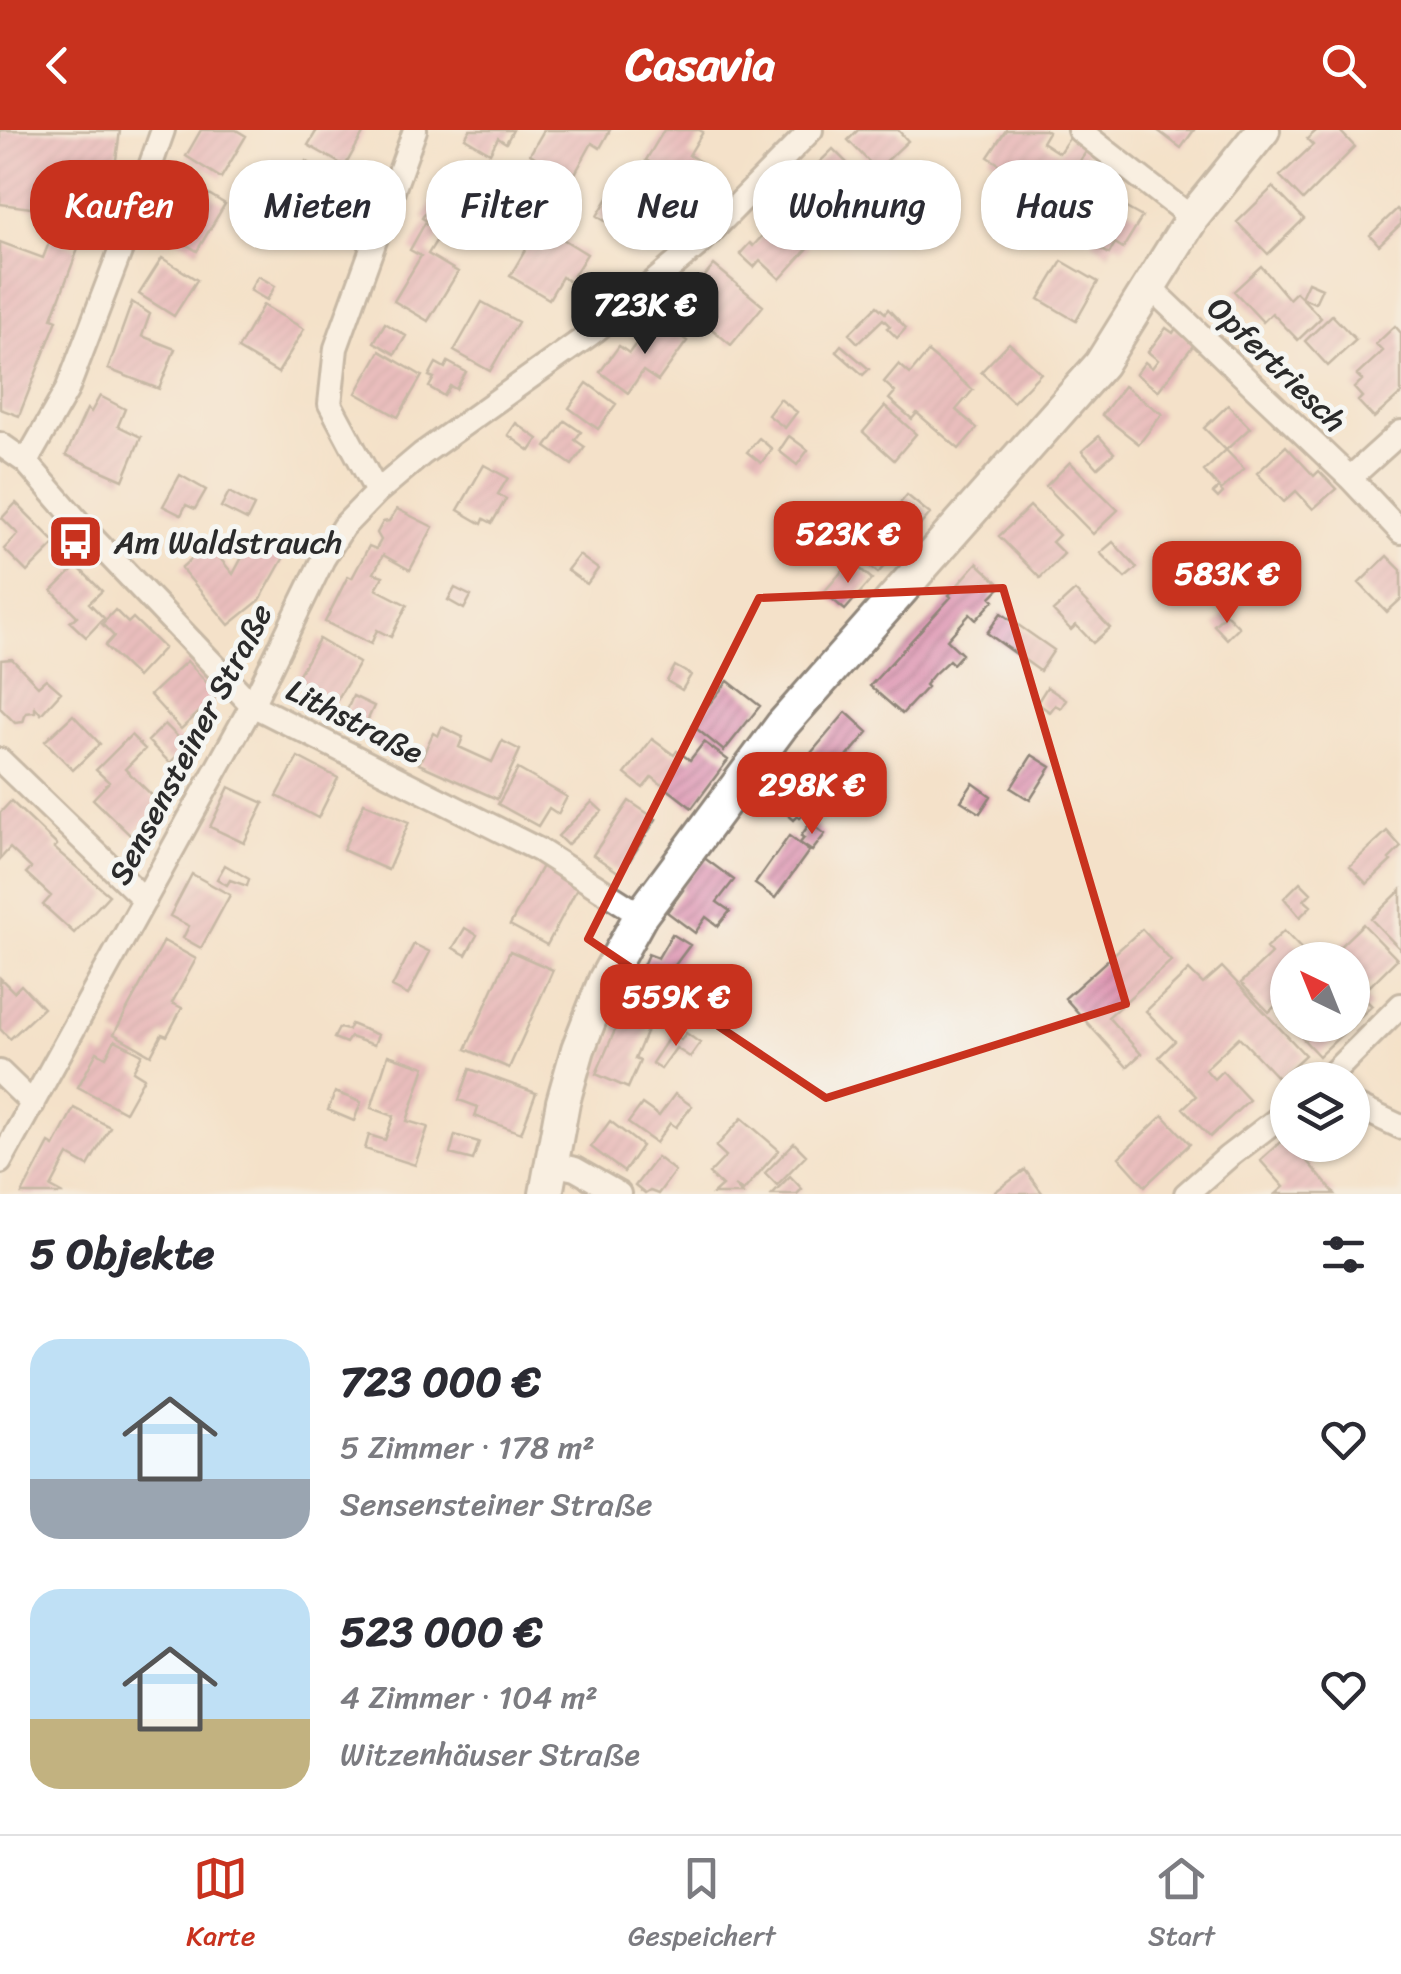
<!DOCTYPE html>
<html lang="de">
<head>
<meta charset="utf-8">
<style>
  :root { --surface:#fff; --page:#f7f7f7; --text:#2b2b33; --muted:#7c7c81; --line:#e1e1e2; --accent:#c8321e }
  body { margin:0; font-family:Sriracha,sans-serif; background:var(--page); color:var(--text); height:100vh; display:flex; flex-direction:column; font-size:38px; white-space:nowrap }
  * { box-sizing:border-box; margin:0 }
  p { font-size:32px; color:var(--muted) }
  .icon { flex:none; width:55px; height:55px; fill:none; stroke:currentColor; stroke-width:2; stroke-linecap:round; stroke-linejoin:round }
  .map { position:relative; height:1064px; overflow:hidden }
  .sheet { display:flex; flex-direction:column; background:var(--surface); flex:1 }
  .sheet>* { flex:none }
  .guide { position:absolute; left:30px; top:30px; width:1342px; height:90px; display:flex; gap:20px }
  .needle { width:65px; rotate:317deg }
  .buttons { position:absolute; left:1270px; top:812px; display:grid; gap:20px }
  .buttons a { display:grid; place-items:center; width:100px; height:100px; border-radius:50%; background:var(--surface); box-shadow:0 2px 8px #0004; font-size:50px }
  .price { position:absolute; translate:-50% -85px; padding:0 22px; border-radius:20px; background:var(--accent); color:#fff; font-size:32px; line-height:65px; filter:drop-shadow(0 2px 5px #0008) }
  .price::after { content:''; position:absolute; left:50%; top:60px; width:30px; height:22px; margin-left:-15px; background:inherit; clip-path:polygon(0 0,100% 0,50% 100%) }
  .price.on { background:#222; color:#fff }
  ul { padding:0; list-style:none }
  li { display:flex; align-items:center; gap:30px; height:250px; padding:0 30px }
  li span { display:grid; place-items:center; flex:none; width:280px; height:200px; border-radius:30px; color:#555 }
  li>.icon { margin-inline-start:auto }
  span .icon { width:120px; height:120px; fill:#fffc; stroke-width:1 }
  li b { font-size:42px }
  h2 { display:flex; justify-content:space-between; align-items:center; height:120px; padding:0 30px; font-size:42px }
  .tag { padding:0 35px; border-radius:40px; background:var(--surface); box-shadow:0 2px 8px #0004; font-size:35px; line-height:90px }
  .tag.on { background:var(--accent); color:#fff }
  header { display:flex; justify-content:space-between; align-items:center; height:130px; padding:0 30px; background:var(--accent); color:#fff; font-size:45px; font-weight:700 }
  .tab-bar { display:flex; justify-content:space-around; align-items:center; height:140px; border-top:2px solid var(--line); background:var(--surface); font-size:28px; color:var(--muted) }
  .tab-bar a { display:grid; justify-items:center; gap:5px }
  .tab-bar .on { color:var(--accent) }
  .map>svg:first-child { display:block }
  .building { fill:url(#building-hatch) }
  .lines { fill:none; stroke-linecap:round; stroke-linejoin:round }
  .minor-casing { stroke:#90867a; stroke-width:28 }
  .secondary-casing { stroke:#90867a; stroke-width:38 }
  .minor { stroke:#fff; stroke-width:22 }
  .secondary { stroke:#fff; stroke-width:32 }
  .marked { fill:none; stroke:#c8321e; stroke-width:8; stroke-linejoin:round }
  .labels { text-anchor:middle; stroke-width:10; stroke-linejoin:round; paint-order:stroke }
  .street-label { font-size:32px; fill:#2b2b2b; stroke:#f6f6f2 }
  .poi-label { font-size:32px; fill:#2b2b2b; stroke:#f6f6f2; text-anchor:start }
</style>
</head>
<body>
<header><svg class="icon" aria-label="back" viewBox="0 0 24 24"><path d="M15 5l-7 7 7 7"/></svg>Casavia<svg class="icon" aria-label="search" viewBox="0 0 24 24"><circle cx="10" cy="10" r="6"/><path d="M15 15l6 6"/></svg></header>
<div class="map">
<svg width="1401" height="1064" viewBox="0 0 1401 1064">
  <defs>
    <pattern id="building-hatch" width="6" height="6" patternUnits="userSpaceOnUse" patternTransform="scale(2.5)"><rect width="6" height="6" fill="#dd91af"/><path d="M-1 1l2-2M0 6l6-6M5 7l2-2" fill="none" stroke="#b3778f"/></pattern>
  </defs>
  <rect width="100%" height="100%" fill="#f6f6f2"/>
  <filter id="ink" filterUnits="userSpaceOnUse"><feTurbulence type="fractalNoise" baseFrequency=".01" numOctaves="2"/><feDisplacementMap in="SourceGraphic" scale="20" xChannelSelector="R" yChannelSelector="G"/><feConvolveMatrix kernelMatrix="1 2 1 2 8 2 1 2 1" color-interpolation-filters="sRGB"/></filter>
  <filter id="wash" filterUnits="userSpaceOnUse"><feTurbulence type="fractalNoise" baseFrequency=".0048" numOctaves="4" result="noise"/><feDisplacementMap in="SourceGraphic" scale="40" xChannelSelector="R" yChannelSelector="G"/><feGaussianBlur stdDeviation="2.25" result="paint"/><feColorMatrix in="noise" values="0 0 0 0 0 0 0 0 0 0 0 0 0 0 0 0 0 1.4 0 .05"/><feComposite in="paint" operator="in"/></filter>
  <g filter="url(#wash)">
    <rect width="100%" height="100%" fill="#f4e1c9"/>
    <g id="blocks">
      <path class="building" d="M0 0 120 1 108 88 0 74Z
        M201 0H236L246 6 221 48 186 26Z
        M317 0H360L364 2 345 36 308 15Z
        M470 0H513L506 13 498 8 490 23 465 8Z
        M544 0H610L600 18 592 13 572 49 530 24Z
        M664 0H699L703 2 689 25 702 33 689 56 646 30Z
        M858 0H898L908 11 877 40 848 10Z
        M1006 0H1045L1048 2 1042 12 1059 23 1070 7 1088 19 1060 61 1025 37 1018 46 988 27Z
        M1157 0H1194L1181 18Z
        M1317 0H1339L1355 17 1303 70 1280 46 1313 15 1307 9Z
        M833 19 847 33 838 42 849 53 815 87 790 61Z
        M306 31 330 46 326 53 355 71 326 117 287 93 311 53 298 44Z
        M449 42 492 68 465 113 422 88Z
        M622 45 667 73 642 113 597 86Z
        M191 53 225 74 197 121 157 97 172 73 177 76Z
        M1273 57 1304 89 1268 124 1237 92Z
        M1112 70 1142 87 1123 118 1115 113 1109 124 1092 113 1097 105 1092 102Z
        M780 73 809 100 801 110 809 117 780 149 760 130 754 137 740 124 750 113 753 116 774 93 767 86Z
        M1397 79 1401 83V94L1379 115 1370 105Z
        M425 93 441 103 428 124 458 142 428 191 394 171 421 126 410 120Z
        M540 95 587 124 570 152 562 147 549 169 510 146Z
        M51 108 78 119 52 188 57 190 19 286 0 279V112L43 128Z
        M162 128 197 150 174 186 139 164Z
        M1062 131 1098 152 1076 191 1039 169Z
        M714 135 763 176 731 215 682 174Z
        M1261 136 1289 169 1296 162 1301 167 1308 152 1322 158 1315 173 1301 167 1321 188 1298 210 1272 183 1263 192 1234 161Z
        M258 146 275 156 267 170 250 160Z
        M132 172 150 184 142 206 175 219 159 259 108 239Z
        M482 172 518 192 490 241 454 221Z
        M263 175 304 199 278 243 238 219Z
        M877 176 885 183 888 179 906 198 897 208 887 198 890 196 883 189 858 213 849 204Z
        M1332 185 1356 210 1328 236 1305 211Z
        M655 188 687 211 658 251 643 241 628 263 600 242 619 216 629 223Z
        M385 193 406 206 395 224 374 212Z
        M1395 196 1401 203V264L1374 288 1358 271 1362 267 1354 258 1362 250 1357 245 1383 221 1376 214Z
        M1166 198 1173 203 1176 198 1195 213 1158 261 1136 244 1145 232 1152 238 1158 230 1148 222Z
        M1009 213 1041 243 1013 272 981 242Z
        M841 215 869 239 863 245 836 221Z
        M380 221 422 246 398 287 356 263Z
        M928 222 973 260 956 280 977 298 959 319 917 283 912 289 889 269 895 262 884 252 899 234 910 244Z
        M448 232 466 242 456 259 450 256 444 266 429 257 434 248 429 246 436 233 445 238Z
        M587 253 616 274 598 299 569 278Z
        M1124 256 1162 284 1139 314 1102 285Z
        M100 266 125 279 118 296 141 307 123 350 66 325 87 279 91 282Z
        M780 269 797 282 785 298 768 285Z
        M1228 275 1250 298 1226 320 1204 298Z
        M885 276 916 304 894 330 863 302Z
        M565 291 581 302 575 310 585 317 572 335 546 317Z
        M516 293 538 309 530 321 508 305Z
        M789 306 808 320 797 335 779 321Z
        M1099 306 1114 323 1097 338 1082 321Z
        M759 308 772 319 761 333 747 322Z
        M1286 316 1314 346 1319 341 1336 359 1313 379 1296 361 1284 372 1257 343Z
        M1226 320 1244 339 1221 360 1223 363 1218 368 1213 363 1219 358 1204 341Z
        M1070 332 1118 380 1093 404 1046 356Z
        M484 335 508 348 498 364 506 369 492 393 484 389 482 394 458 380Z
        M180 345 206 360 195 379 186 375 181 385 163 376Z
        M229 362 254 376 247 390 221 377Z
        M907 365 930 384 878 443 856 425Z
        M16 373 56 413 27 442 4 419 18 404 2 388Z
        M1030 376 1059 405 1052 412 1064 424 1040 448 999 406Z
        M397 379 433 397 410 440 383 425 374 443 383 446 376 459 407 475 391 507 377 500 371 514 325 492 348 446 352 448 369 416 376 419 381 410 377 403 383 392 389 391Z
        M252 409 284 427 260 470 229 495 181 438 208 414 233 444Z
        M1113 412 1137 438 1125 448 1100 423Z
        M579 425 598 439 587 454 567 440Z
        M1387 426 1401 440V469L1387 482 1359 453Z
        M851 431 872 449 845 480 824 462Z
        M977 433 1002 456 991 467 994 470 976 490 970 484 947 510 962 524 953 534 949 530 934 544 925 555 927 557 902 584 870 556 951 467 949 465Z
        M77 436 102 461 89 473 104 488 86 507 70 492 77 486 52 461Z
        M455 458 471 466 464 479 448 470Z
        M1075 461 1110 498 1093 513 1076 495 1071 500 1053 481Z
        M115 480 128 493 133 488 164 518 137 547 105 516 114 506 102 494Z
        M1001 483 1054 520 1040 541 987 503Z
        M1226 484 1239 497 1227 509 1214 495Z
        M319 509 359 533 336 572 296 549Z
        M12 529 38 556 46 549 61 562 41 584 35 577V582L26 583 23 592 15 593 0 578 1 530Z
        M187 531 218 565 181 599 150 565Z
        M675 536 691 545 682 560 667 551Z
        M728 551 760 576 724 621 692 595Z
        M1047 557 1066 570 1061 578 1055 575 1050 582 1037 573Z
        M353 566 374 576 364 598 343 589Z
        M846 582 868 602 808 673 815 679 810 684 806 681 800 688 798 686 794 690 771 670Z
        M73 585 100 614 73 640 45 611Z
        M165 594 187 616 170 633 148 611Z
        M442 597 463 607 459 617 492 632 502 611 520 620 497 669 419 634 433 603 438 606Z
        M131 605 145 619 125 639 162 675 131 706 93 669 109 652 96 640Z
        M652 609 674 625 677 621 690 630 704 612 728 630 692 678 652 647 643 658 625 644Z
        M1032 625 1051 637 1030 670 1011 658Z
        M298 627 338 648 318 688 277 666Z
        M518 639 567 667 558 684 549 678 538 696 498 674Z
        M973 653 991 666 980 683 961 671Z
        M229 657 264 673 244 713 210 697Z
        M11 671 57 715 54 718 109 765 74 803 43 775 51 766 26 743 31 738 10 718 0 729V683Z
        M629 671 656 689 621 744 593 725Z
        M592 672 602 681 567 715 558 706Z
        M364 673 409 692 388 740 343 720Z
        M810 693 825 704 812 721 800 713 804 708 801 706Z
        M1387 701 1401 717 1389 729 1391 731 1367 754 1350 736Z
        M789 706 809 721 775 768 755 754Z
        M703 727 734 750 717 772 730 781 718 796 706 787 695 803 667 782 683 760 680 758Z
        M225 735 249 749 247 756 230 750 227 755 217 749Z
        M542 736 579 755 547 815 510 795Z
        M192 744 230 765 201 818 183 808 189 796 170 786Z
        M1300 752 1311 763 1304 770 1311 776 1300 787 1284 768Z
        M1401 760V820L1371 789Z
        M1363 794 1397 829 1370 856 1352 838V830H1344L1335 821Z
        M465 798 477 805 466 825 453 818Z
        M1142 799 1171 831 1108 887 1141 924 1127 937 1065 868Z
        M1284 801 1312 830H1288V864L1269 882 1241 853 1271 824 1266 818Z
        M672 804 690 815 675 835 660 871 673 877 662 896 651 891 635 929 640 931 628 958 596 944 648 824 658 828Z
        M164 811 196 829 172 873 182 878 167 906 162 904 151 925 114 904Z
        M414 814 430 822 408 865 392 857Z
        M510 821 553 840 509 938 466 919Z
        M1222 837 1305 925 1279 949 1239 907 1205 939 1214 949 1222 941 1249 970 1210 1007 1183 978 1196 966 1159 927 1175 911 1146 881 1189 840 1203 854Z
        M0 848 14 862 21 855 43 878 10 909 0 899Z
        M1352 856 1372 876 1352 894Z
        M351 894 378 905 374 915 350 907 346 913 334 908 339 898 348 900Z
        M1290 895H1352L1319 926Z
        M672 903 681 910 686 903 700 913 690 927 676 918 661 939 652 933Z
        M115 910 142 924 133 941 144 948 125 982 78 957 97 922 106 927Z
        M388 925 425 937 407 991 428 997 415 1035 365 1019 369 1005 385 1010 394 986 371 978Z
        M470 939 536 963 521 1003 475 986 478 977 459 970Z
        M335 962 361 972 354 991 328 980Z
        M675 964 692 976 676 997 670 993 656 1013 628 993 642 974 659 986Z
        M74 978 110 997 88 1036 68 1025 51 1057 64 1064H22L49 1013 54 1016Z
        M1163 985 1190 1014 1145 1056 1119 1027Z
        M742 988 779 1020 743 1061 734 1055 743 1064H713L722 1056 709 1044 726 1026 716 1017Z
        M610 991 642 1016 624 1042 591 1017Z
        M455 1005 479 1012 473 1030 450 1024Z
        M1286 1007 1288 1015H1293L1335 1064H1276L1284 1057 1260 1030Z
        M794 1013 806 1025 777 1055 765 1043Z
        M657 1027 675 1041 658 1064 650 1061 645 1064 635 1056Z
        M1025 1040 1043 1064H992Z
        M790 1046 802 1059 797 1064H772Z"/>
    </g>
  </g>
  <g filter="url(#ink)">
    <use href="#blocks" fill-opacity="0" stroke="#90867a" stroke-width="2.5"/>
    <g class="lines">
      <defs>
        <path id="minor" d="M1079 0 1192 88
          M1149 156 1350 348 1401 402
          M0 314 26 332 86 401 252 575 539 720 641 785
          M26 332 67 260 121 119 163 0
          M1350 348 1401 302
          M377 362 330 274 336 218 415 0
          M0 630 145 770
          M0 942 33 974
          M1326 950 1401 875
          M1352 974 1401 997
          M0 1032 252 575 323 429 343 397 377 362 422 324 596 200 699 114 811 0
          M552 1034 575 1039 619 1064
          M1186 1064 1228 1027 1288 981"/>
        <path id="secondary" d="M546 1064 563 972 578 919 605 850 641 785 782 595 1101 234 1192 88 1263 0"/>
      </defs>
      <use href="#minor" class="minor-casing"/>
      <use href="#secondary" class="secondary-casing"/>
      <use href="#minor" class="minor"/>
      <use href="#secondary" class="secondary"/>
    </g>
  </g>
  <path d="M0 0H1401V1064H0ZM1003 458 1126 874 826 968 588 809 759 468Z" fill="#f4e1c9" fill-opacity=".55" fill-rule="evenodd"/>
  <path class="marked" d="M1003 458 1126 874 826 968 588 809 759 468Z"/>
  <defs>
    <symbol id="bus-square" viewBox="-11 -11 22 22"><rect x="-9" y="-9" width="18" height="18" rx="4" fill="#c8321e" stroke="#f6f6f2"/><path d="M-5-6H5V4H4V6H2V4H-2V6H-4V4H-5ZM-3.5-4V0h7V-4ZM-3.5 1.2v1.5H-2V1.2ZM2 1.2v1.5H3.5V1.2Z" fill="#fff"/></symbol>
  </defs>
  <g fill-rule="evenodd">
    <use href="#bus-square" x="44" y="380" width="63" height="63"/>
  </g>
  <g class="labels">
    <g class="street-label">
      <text transform="translate(1277 234) rotate(44)" y="11">Opfertriesch</text>
      <text transform="translate(355 591) rotate(27)" y="11">Lithstraße</text>
      <text transform="translate(190 614) rotate(-62)" y="11">Sensensteiner Straße</text>
    </g>
    <g class="poi-label">
      <text x="114" y="423">Am Waldstrauch</text>
    </g>
  </g>
</svg>
<div class="buttons">
<a><svg class="needle" viewBox="-14 -14 28 28"><path d="M0-13l5 13h-10z" fill="#e53935"/><path d="M0 13l5-13h-10z" fill="#7c7c81"/></svg></a>
<a><svg class="icon" aria-label="layers" viewBox="0 0 24 24"><path d="M12 4l9 5-9 5-9-5zM3 14l9 5 9-5"/></svg></a>
</div>
<b class="price on" style="left:645px;top:227px">723K €</b>
<b class="price" style="left:848px;top:456px">523K €</b>
<b class="price" style="left:1227px;top:496px">583K €</b>
<b class="price" style="left:812px;top:707px">298K €</b>
<b class="price" style="left:676px;top:919px">559K €</b>
<div class="guide">
<a class="tag on">Kaufen</a>
<a class="tag">Mieten</a>
<a class="tag">Filter</a>
<a class="tag">Neu</a>
<a class="tag">Wohnung</a>
<a class="tag">Haus</a>
</div>
</div>
<section class="sheet">
<h2>5 Objekte<svg class="icon" aria-label="filters" viewBox="0 0 24 24"><path d="M4 7h16M4 17h16"/><circle cx="9" cy="7" r="2"/><circle cx="15" cy="17" r="2"/></svg></h2>
<ul>
<li><span style="background:linear-gradient(#bfe0f5 70%,#9aa5b1 0)"><svg class="icon" aria-label="home" viewBox="0 0 24 24"><path d="M3 11l9-7 9 7M6 9v11h12V9"/></svg></span><div><b>723 000 €</b><p>5 Zimmer · 178 m²</p><p>Sensensteiner Straße</p></div><svg class="icon" aria-label="heart" viewBox="0 0 24 24"><path d="M12 20l-8-8c-3-5 5-10 8-4 3-6 11-1 8 4z"/></svg></li>
<li><span style="background:linear-gradient(#bfe0f5 65%,#c2b280 0)"><svg class="icon" aria-label="home" viewBox="0 0 24 24"><path d="M3 11l9-7 9 7M6 9v11h12V9"/></svg></span><div><b>523 000 €</b><p>4 Zimmer · 104 m²</p><p>Witzenhäuser Straße</p></div><svg class="icon" aria-label="heart" viewBox="0 0 24 24"><path d="M12 20l-8-8c-3-5 5-10 8-4 3-6 11-1 8 4z"/></svg></li>
</ul>
</section>
<nav class="tab-bar">
<a class="on"><svg class="icon" aria-label="map" viewBox="0 0 24 24"><path d="M3 6l6-2 6 2 6-2v14l-6 2-6-2-6 2zM9 4v14M15 6v14"/></svg>Karte</a>
<a><svg class="icon" aria-label="saved" viewBox="0 0 24 24"><path d="M7 4h10v16l-5-4-5 4z"/></svg>Gespeichert</a>
<a><svg class="icon" aria-label="home" viewBox="0 0 24 24"><path d="M3 11l9-7 9 7M6 9v11h12V9"/></svg>Start</a>
</nav>
</body>
</html>
